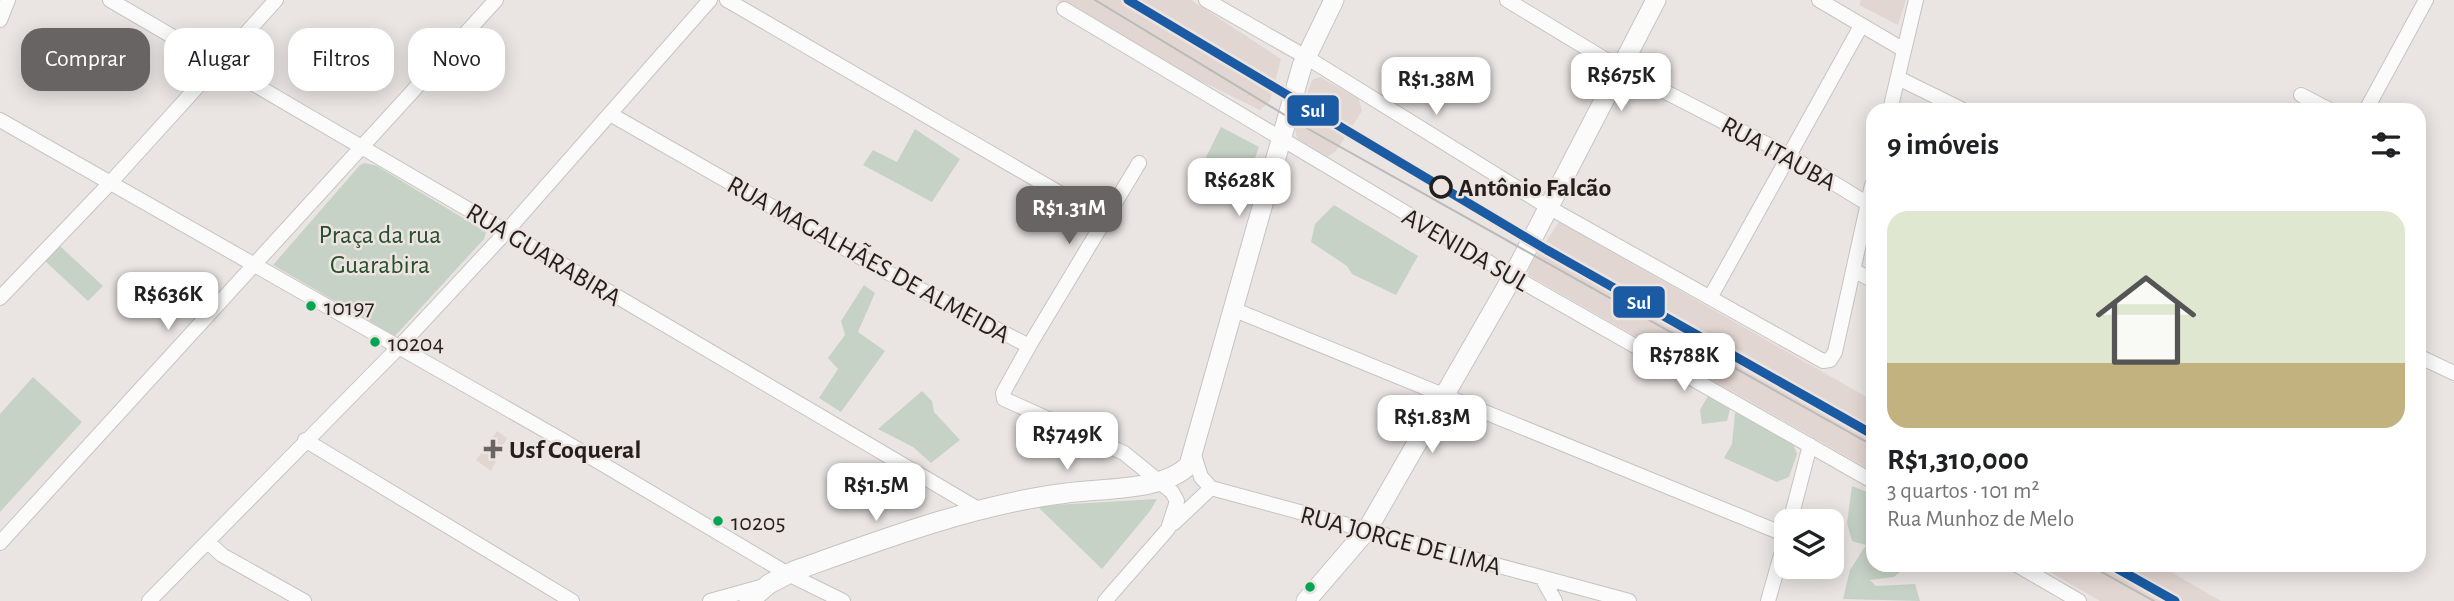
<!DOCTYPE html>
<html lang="pt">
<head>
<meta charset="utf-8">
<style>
  :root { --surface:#fff; --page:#f2f2f2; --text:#202124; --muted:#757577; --line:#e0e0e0; --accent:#686463 }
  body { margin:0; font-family:"Alegreya Sans",sans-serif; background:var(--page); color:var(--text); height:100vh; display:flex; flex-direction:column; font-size:26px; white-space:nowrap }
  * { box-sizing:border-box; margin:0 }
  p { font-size:23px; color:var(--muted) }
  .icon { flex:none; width:38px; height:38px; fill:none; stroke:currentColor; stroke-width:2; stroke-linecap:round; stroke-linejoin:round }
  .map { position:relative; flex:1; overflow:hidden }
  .panel { position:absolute; left:1866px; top:103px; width:560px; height:469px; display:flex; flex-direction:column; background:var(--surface); border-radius:21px; box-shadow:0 4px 18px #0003 }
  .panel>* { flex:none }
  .banner { position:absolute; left:21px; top:28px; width:665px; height:63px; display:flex; gap:14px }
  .fabs { position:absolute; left:1774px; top:509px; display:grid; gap:14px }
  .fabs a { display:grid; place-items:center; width:70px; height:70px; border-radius:14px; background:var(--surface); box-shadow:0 4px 18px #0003; font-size:35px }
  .price { position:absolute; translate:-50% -60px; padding:0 16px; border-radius:14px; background:#fff; color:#222; font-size:23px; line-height:46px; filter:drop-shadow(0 2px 4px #0008) }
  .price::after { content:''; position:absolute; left:50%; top:42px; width:21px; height:16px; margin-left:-10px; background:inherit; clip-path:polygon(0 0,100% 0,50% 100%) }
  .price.current { background:var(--accent); color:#fff }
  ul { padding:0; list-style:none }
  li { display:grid; align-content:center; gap:14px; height:371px; padding:0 21px }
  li+li { border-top:2px solid var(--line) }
  li span { display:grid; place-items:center; height:217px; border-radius:21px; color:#555 }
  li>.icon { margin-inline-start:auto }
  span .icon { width:126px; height:126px; fill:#fffc; stroke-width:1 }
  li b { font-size:30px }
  h2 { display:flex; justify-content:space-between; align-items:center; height:84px; padding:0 21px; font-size:30px }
  .tag { padding:0 24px; border-radius:21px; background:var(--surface); box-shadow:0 4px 18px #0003; font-size:24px; line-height:63px }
  .tag.current { background:var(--accent); color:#fff }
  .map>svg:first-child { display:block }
  .built { fill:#e2d6d2 }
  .green { fill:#c6d2c5 }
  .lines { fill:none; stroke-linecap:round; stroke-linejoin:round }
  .minor-casing { stroke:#c7c3c1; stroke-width:16 }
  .secondary-casing { stroke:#c7c3c1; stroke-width:21 }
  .minor { stroke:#fcfbfb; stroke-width:14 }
  .secondary { stroke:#fcfbfb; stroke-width:19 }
  .tram { stroke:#babab9; stroke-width:2 }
  .metro-1-casing { stroke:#ede4e0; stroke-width:14 }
  .metro-1 { stroke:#1a5ba3; stroke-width:9 }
  .stop-dot { fill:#ede4e0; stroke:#221f1e; stroke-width:3.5 }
  .bus-dot { fill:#00a651; stroke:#ede4e0; stroke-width:2.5 }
  .poi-dot { fill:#686463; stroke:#ede4e0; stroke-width:2.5 }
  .labels { text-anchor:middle; stroke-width:5; stroke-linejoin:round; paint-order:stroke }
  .bus-label { font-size:24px; fill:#221f1e; stroke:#ede4e0; text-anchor:start }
  .street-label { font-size:26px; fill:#221f1e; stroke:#ede4e0 }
  .stop-label { font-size:26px; font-weight:bold; fill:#221f1e; stroke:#ede4e0; text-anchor:start }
  .park-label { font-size:26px; fill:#264f30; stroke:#ede4e0 }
  .poi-label { font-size:26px; font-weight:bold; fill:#221f1e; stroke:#ede4e0; text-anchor:start }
  .line-badge { stroke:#ede4e0; stroke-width:2.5 }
  .badge-label { font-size:19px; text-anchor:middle; font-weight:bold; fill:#fff }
</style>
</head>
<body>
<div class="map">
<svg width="2454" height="601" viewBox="0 0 2454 601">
  <rect width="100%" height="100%" fill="#eae5e3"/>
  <path class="built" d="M1057 0H1191L1281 59 1270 101 1260 110 1176 69Z
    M1861 0H1906L1898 25 1859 5Z
    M1320 77 1359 99 1362 111 1336 151 1327 157 1297 138 1295 128 1312 80Z
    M1559 222 1872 400V471L1528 275 1529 267Z
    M497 431 507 438 491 471 476 460Z
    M2038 565H2159L2221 601H2100Z"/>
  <path class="green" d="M1221 127 1259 147 1249 174 1203 163Z
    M915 129 960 159 932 202 863 165 873 150 897 162Z
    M365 163 377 166 486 232 484 239 395 336 273 265 360 165Z
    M1334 205 1418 256 1396 295 1352 274 1347 266 1311 242 1315 224Z
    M59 245 103 286 88 301 45 261Z
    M864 285 875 293 858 332 885 351 841 412 819 398 838 369 828 358 845 335 841 321Z
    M33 377 82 422 0 512V414Z
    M922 391 932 401 934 412 960 440 931 463 913 447 878 429Z
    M1708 396 1719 397 1730 409 1727 421 1702 424 1700 410Z
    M1743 409 1793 444 1797 454 1789 477 1777 482 1724 458 1732 444 1735 413Z
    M1852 486 1872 494 1869 524 1872 565H1908L1894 577 1870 580 1876 586 1915 584 1920 601 1843 599 1850 570 1866 545 1852 541 1847 523Z
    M1157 499 1150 511 1102 569 1037 506Z"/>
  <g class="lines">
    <defs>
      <path id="minor" d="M110 0C400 168 689 339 978 509
        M727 0 1106 220
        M1206 0 1306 57 1548 207 1823 361 1830 360 1835 352 1872 185
        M1507 0 1621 69 1788 155 1868 204
        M1819 0 1904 50
        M1064 9 1500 269 1872 481
        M0 20 8 0
        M1898 78 1963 110
        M2301 95 2330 110
        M1890 110 1916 0
        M2366 110 2426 0
        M610 114 881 269 1029 346 1003 393 1004 399 1124 453 1172 492 1177 501 1168 529 1105 601
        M0 120 562 440 788 574 843 601
        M1853 270 1872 280
        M1711 296 1861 26
        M0 298 111 182 276 0
        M1235 310 1786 535
        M1029 346 1139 163
        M2418 356 2454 373
        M305 440 572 601
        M1194 455 1201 477 1211 488 1629 601
        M1790 522 1810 445
        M1174 523 1211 488
        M208 542 222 555 304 601
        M0 543 496 0
        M2017 565 2079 601
        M1542 578 1555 601
        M149 601 399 347 506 232 710 0
        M710 601 764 586
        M1768 601 1787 534"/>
      <path id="secondary" d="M749 601 769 584 794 571C880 540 976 504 1067 493 1103 488 1164 491 1189 465L1302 66 1334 0
        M1306 601 1367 530 1513 276 1656 0"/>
    </defs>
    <use href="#minor" class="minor-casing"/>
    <use href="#secondary" class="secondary-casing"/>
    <use href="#minor" class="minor"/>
    <use href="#secondary" class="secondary"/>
    <path class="tram" d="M1095 0 1303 126 1872 445
      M2089 565 2154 601"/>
    <defs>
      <path id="metro-1" d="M1128 0 1547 250 1872 434
        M2111 565 2175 601"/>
    </defs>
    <use href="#metro-1" class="metro-1-casing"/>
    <use href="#metro-1" class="metro-1"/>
  </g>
  <circle class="stop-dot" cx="1441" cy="187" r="10"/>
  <g class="bus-dot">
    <circle cx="311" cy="306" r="6"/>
    <circle cx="375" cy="342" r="6"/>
    <circle cx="718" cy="521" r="6"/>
    <circle cx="1310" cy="587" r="6"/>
  </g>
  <path class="poi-dot" d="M489.5 438.5h7v7h7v7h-7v7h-7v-7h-7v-7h7z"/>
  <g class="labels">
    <g class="bus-label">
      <text x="324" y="315">10197</text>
      <text x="388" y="351">10204</text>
      <text x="731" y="530">10205</text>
    </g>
    <g class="street-label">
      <text transform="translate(1779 153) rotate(29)" y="9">RUA ITAUBA</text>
      <text transform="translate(1466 249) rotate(30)" y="9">AVENIDA SUL</text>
      <text transform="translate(544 254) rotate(31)" y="9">RUA GUARABIRA</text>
      <text transform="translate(869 259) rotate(29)" y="9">RUA MAGALHÃES DE ALMEIDA</text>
      <text transform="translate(1401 540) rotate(15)" y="9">RUA JORGE DE LIMA</text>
    </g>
    <g class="stop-label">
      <text x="1458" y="196">Antônio Falcão</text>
    </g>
    <g class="park-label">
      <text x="380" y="243">Praça da rua<tspan x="380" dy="30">Guarabira</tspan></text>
    </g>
    <g class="poi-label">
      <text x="509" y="458">Usf Coqueral</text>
    </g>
  </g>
  <g class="line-badge">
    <rect x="1286" y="94" width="54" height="33" rx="7" fill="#1a5ba3"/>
    <rect x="1612" y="285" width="54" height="34" rx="7" fill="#1a5ba3"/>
  </g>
  <g class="badge-label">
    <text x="1313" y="117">Sul</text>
    <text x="1639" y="309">Sul</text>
  </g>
</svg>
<div class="fabs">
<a><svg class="icon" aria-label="layers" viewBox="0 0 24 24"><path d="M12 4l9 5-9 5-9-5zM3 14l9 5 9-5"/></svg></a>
</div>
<b class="price" style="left:1621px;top:113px">R$675K</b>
<b class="price" style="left:1436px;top:117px">R$1.38M</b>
<b class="price" style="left:1239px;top:218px">R$628K</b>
<b class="price current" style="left:1069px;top:246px">R$1.31M</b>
<b class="price" style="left:168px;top:332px">R$636K</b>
<b class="price" style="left:1684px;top:393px">R$788K</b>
<b class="price" style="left:1432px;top:455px">R$1.83M</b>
<b class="price" style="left:1067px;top:472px">R$749K</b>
<b class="price" style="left:876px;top:523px">R$1.5M</b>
<div class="banner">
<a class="tag current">Comprar</a>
<a class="tag">Alugar</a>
<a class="tag">Filtros</a>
<a class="tag">Novo</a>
</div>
<section class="panel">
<h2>9 imóveis<svg class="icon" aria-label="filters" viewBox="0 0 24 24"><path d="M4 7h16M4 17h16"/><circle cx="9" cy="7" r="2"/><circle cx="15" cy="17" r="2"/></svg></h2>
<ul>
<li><span style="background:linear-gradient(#dfe7d0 70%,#c2b280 0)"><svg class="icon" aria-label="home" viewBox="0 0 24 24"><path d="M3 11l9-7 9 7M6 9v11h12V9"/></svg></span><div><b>R$1,310,000</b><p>3 quartos · 101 m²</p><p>Rua Munhoz de Melo</p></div></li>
</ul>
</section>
</div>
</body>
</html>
